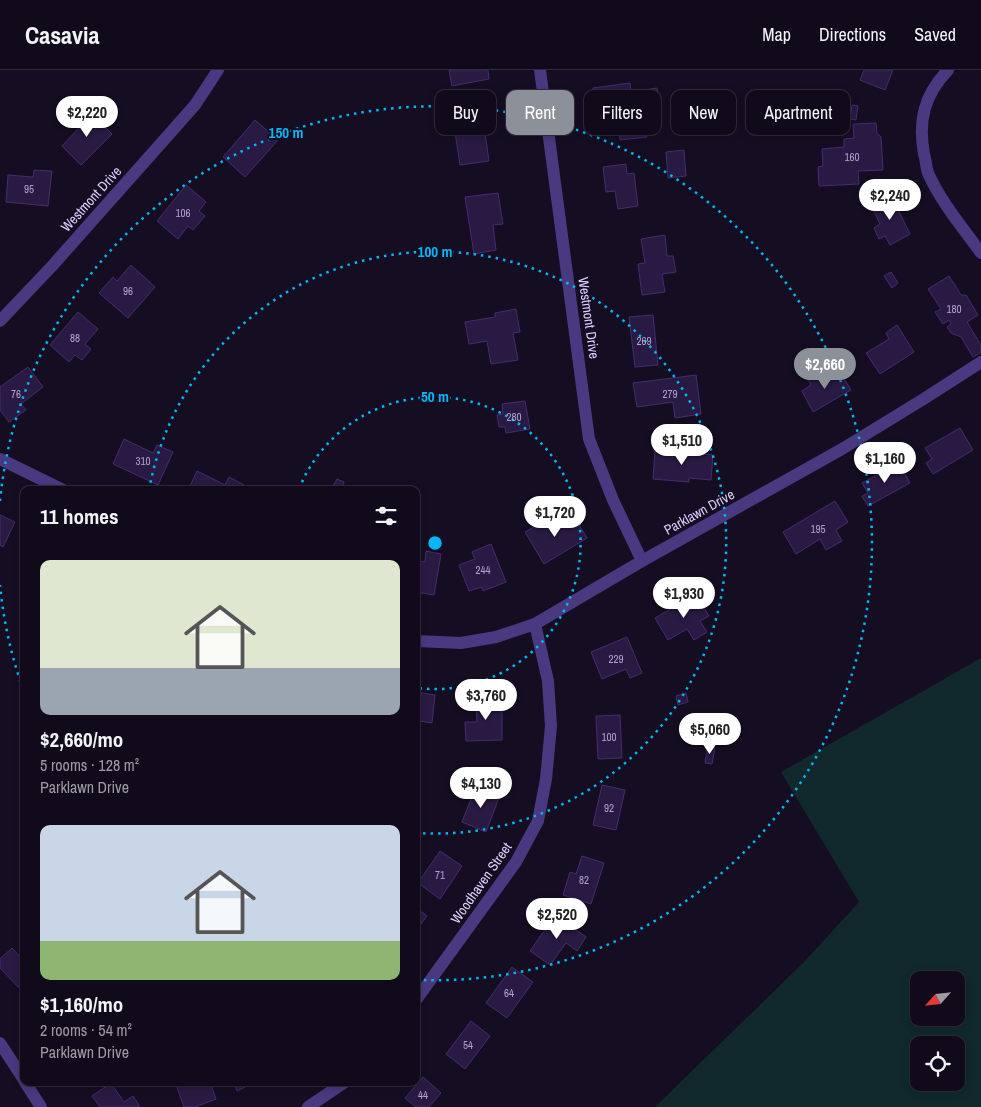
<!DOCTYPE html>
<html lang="en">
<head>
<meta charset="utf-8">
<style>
  :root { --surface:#100a1a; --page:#191323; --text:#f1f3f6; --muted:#9c9aa2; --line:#302b39; --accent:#8c9099 }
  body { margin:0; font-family:"Archivo Narrow",sans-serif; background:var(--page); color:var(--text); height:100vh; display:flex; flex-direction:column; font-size:19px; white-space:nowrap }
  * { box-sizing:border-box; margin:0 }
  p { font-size:16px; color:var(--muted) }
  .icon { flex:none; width:28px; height:28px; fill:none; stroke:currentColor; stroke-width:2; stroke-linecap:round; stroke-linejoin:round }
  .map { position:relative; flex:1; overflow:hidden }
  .panel { position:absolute; left:20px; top:416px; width:400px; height:600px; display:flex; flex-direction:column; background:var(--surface); border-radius:10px; box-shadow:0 2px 8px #0003,0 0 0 1px var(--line) }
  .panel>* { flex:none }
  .top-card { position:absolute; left:435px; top:20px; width:470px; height:45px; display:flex; gap:10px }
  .needle { width:32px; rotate:243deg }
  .controls { position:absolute; left:910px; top:901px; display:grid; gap:10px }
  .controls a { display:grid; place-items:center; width:55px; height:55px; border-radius:10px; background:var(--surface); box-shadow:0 2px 8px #0003,0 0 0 1px var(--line); font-size:25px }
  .price { position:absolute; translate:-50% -42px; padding:0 11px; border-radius:18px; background:#fff; color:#222; font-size:16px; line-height:32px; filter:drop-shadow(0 1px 2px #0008) }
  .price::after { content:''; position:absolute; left:50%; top:30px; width:15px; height:11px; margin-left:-8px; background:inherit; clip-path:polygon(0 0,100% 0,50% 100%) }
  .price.on { background:var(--accent); color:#fff }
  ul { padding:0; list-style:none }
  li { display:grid; align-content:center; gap:10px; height:265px; padding:0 20px }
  li span { display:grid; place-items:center; height:155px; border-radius:10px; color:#555 }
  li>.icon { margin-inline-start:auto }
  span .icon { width:90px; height:90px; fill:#fffc; stroke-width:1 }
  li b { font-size:21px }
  h2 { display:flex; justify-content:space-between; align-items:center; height:60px; padding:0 20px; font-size:21px }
  .tag { padding:0 18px; border-radius:10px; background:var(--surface); box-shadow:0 2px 8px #0003,0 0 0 1px var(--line); font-size:18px; line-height:45px }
  .tag.on { background:var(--accent); color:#fff }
  header { display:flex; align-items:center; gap:30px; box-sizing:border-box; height:70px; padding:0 25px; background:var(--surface); border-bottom:1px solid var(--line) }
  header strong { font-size:24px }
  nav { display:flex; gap:28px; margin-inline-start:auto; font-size:18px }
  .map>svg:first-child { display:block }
  .green { fill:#11292c; fill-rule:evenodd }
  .building { fill:#291a43; stroke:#442c6f }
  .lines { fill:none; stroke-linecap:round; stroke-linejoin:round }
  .minor { stroke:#483981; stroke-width:12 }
  .ring { fill:none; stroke:#03b7f8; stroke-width:2.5; stroke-dasharray:2.5 5 }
  .labels { text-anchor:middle; stroke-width:4; stroke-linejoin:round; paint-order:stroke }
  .number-label { font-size:11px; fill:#b0a2cf }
  .street-label { font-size:14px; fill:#ddd0fe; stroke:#150e22 }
  .centre { fill:#03b7f8; stroke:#150e22; stroke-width:2.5 }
  .ring-label { font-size:15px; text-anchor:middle; font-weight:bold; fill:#03b7f8; stroke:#150e22; stroke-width:4; stroke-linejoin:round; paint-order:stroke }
</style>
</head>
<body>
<header>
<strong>Casavia</strong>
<nav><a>Map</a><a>Directions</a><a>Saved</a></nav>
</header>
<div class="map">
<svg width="981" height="1037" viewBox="0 0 981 1037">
  <rect width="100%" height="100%" fill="#150e22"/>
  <path class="green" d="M981 588V1037H655L804 892 859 832 781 702ZM919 910H956V948H919ZM919 975H956V1012H919Z"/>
  <path class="building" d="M449 0H488L489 9 452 16Z
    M864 0H893L885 20 860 10Z
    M630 13 631 22 657 18 661 42 644 44 647 67 620 70 616 36 596 39 593 18Z
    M852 35 858 36 856 50 850 49Z
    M477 38 480 53 484 56 489 91 460 95 455 62 446 63 443 43Z
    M88 40 112 64 81 95 62 76 79 58 75 53Z
    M255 50 278 70 245 107 223 87Z
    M876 53 877 63 881 67 883 100 858 101 859 114 819 116 818 97 823 96 822 79 844 77V69L854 68 853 54Z
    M684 80 686 106 668 108 666 82Z
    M626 94 627 104 634 103 638 136 618 139 615 121 606 122 603 97Z
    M34 100 52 101 48 136 6 132 8 105 33 107Z
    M186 115 206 132 199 141 205 146 193 160 188 156 178 169 157 151Z
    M498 123 503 154 493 155 496 180 474 184 465 127Z
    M891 125 910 164 890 175 885 166 879 169 874 158 880 154 871 135Z
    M665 165 667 186H673L676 202 662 204 665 222 642 225 638 194 645 193 641 169Z
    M131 195 155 217 128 248 99 223 113 207 117 211Z
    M891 202 898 213 892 218 884 206Z
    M949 206 961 225H966L978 245 967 252 981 275V282L973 287 961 267 951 263 947 257 951 254 949 250 943 254 935 242 941 239 928 219Z
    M516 239 520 262 513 263 518 290 491 294 487 271 469 274 465 252 495 247V243Z
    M78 242 98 259 85 274 91 279 82 290 75 285 69 292 50 275Z
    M653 245 658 295 635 297 629 247Z
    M897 255 914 282 880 304 866 283 889 269 886 263Z
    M28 297 43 317 21 334 26 340 9 352 0 340V317Z
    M839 300 851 320 813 342 802 321 811 315 808 309 819 302 823 309Z
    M696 305 701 344 675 348 673 332 637 337 633 313Z
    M525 331 530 359 506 363 505 357H499L497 345 503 344 502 334Z
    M960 358 973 380 933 404 926 393 932 389 925 378Z
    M124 369 153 383 157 375 173 382 158 415 113 394Z
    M655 380 713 385 711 410 689 408V412L653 409Z
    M899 393 910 413 868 436 862 426 868 423 862 413Z
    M197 401 225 415 229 407 244 415 242 420H188Z
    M337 409 344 412 342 420 333 416Z
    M835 431 848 452 836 460 842 471 826 480 820 469 796 484 783 462Z
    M0 445 15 452 3 477 0 475Z
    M573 445 587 468 544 494 525 462 546 450 551 458Z
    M491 474 506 512 483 521 482 517 469 521 459 495 475 489 472 482Z
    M426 481 441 484 434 525 416 522V490L425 492Z
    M696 524 709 546 700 551 707 562 694 570 687 559 668 570 655 548Z
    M627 567 642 603 630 608 626 599 602 609 591 582Z
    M416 622 435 625 432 653 420 651 418 661H416Z
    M686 623 688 632 678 635 676 626Z
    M476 628H502V670L466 671 465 652H477Z
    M620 645 622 688 598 689 596 646Z
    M708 674 715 678 712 694 705 693Z
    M602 715 625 720 616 760 593 755Z
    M476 716 500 725 486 762 462 752Z
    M440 781 462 796 440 829 418 813Z
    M582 786 604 793 591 834 563 825 570 802 576 804Z
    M416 838 427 846 416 861Z
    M555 845 586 867 577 881 566 873 550 895 530 881Z
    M12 878 24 891V916L20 919 0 898V889Z
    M512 897 533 912 507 948 486 933Z
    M471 951 490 966 465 999 446 984Z
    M423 1007 441 1023 429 1037H416L405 1028Z
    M175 1012H210L216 1029 195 1037H184Z
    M234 1012H255L237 1021Z
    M111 1013 124 1032 133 1026 140 1037H100L92 1026Z"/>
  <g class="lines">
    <path class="minor" d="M540 0 589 369 613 430 642 491
      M948 0C924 25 918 51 924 84 926 90 926 97 928 103 941 132 962 157 981 183
      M0 251 53 195 195 35 218 0
      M0 389 63 420
      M416 571 461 573 496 567 535 554 642 491 842 379 922 330 981 292
      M416 930 516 792 538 751 546 709 551 656 548 611 535 554
      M0 973 24 1010
      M25 1012 41 1037
      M308 1037 345 1012"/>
  </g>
  <g class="ring">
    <path d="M299 419A146 146 0 1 1 417 618"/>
    <path d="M149 420A291 291 0 1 1 417 763"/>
    <path d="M23 619A437 437 0 0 1 0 515M0 431A437 437 0 1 1 420 910"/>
  </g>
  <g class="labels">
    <g class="number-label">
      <text x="852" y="91">160</text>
      <text x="29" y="123">95</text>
      <text x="183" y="147">106</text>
      <text x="128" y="225">96</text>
      <text x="954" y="243">180</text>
      <text x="75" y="272">88</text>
      <text x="644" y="275">269</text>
      <text x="16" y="328">76</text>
      <text x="670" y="328">279</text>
      <text x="514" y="351">280</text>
      <text x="143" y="395">310</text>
      <text x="818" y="463">195</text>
      <text x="483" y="504">244</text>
      <text x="616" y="593">229</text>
      <text x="609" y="671">100</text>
      <text x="609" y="742">92</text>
      <text x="440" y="809">71</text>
      <text x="584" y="814">82</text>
      <text x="509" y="927">64</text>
      <text x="468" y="979">54</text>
      <text x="423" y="1029">44</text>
    </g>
    <g class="street-label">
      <text transform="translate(91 129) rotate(-48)" y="5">Westmont Drive</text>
      <text transform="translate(589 248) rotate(82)" y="5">Westmont Drive</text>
      <text transform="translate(699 442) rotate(-29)" y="5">Parklawn Drive</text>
      <text transform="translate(481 813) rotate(-55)" y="5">Woodhaven Street</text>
    </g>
  </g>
  <circle cx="435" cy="473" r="8" class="centre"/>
  <g class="ring-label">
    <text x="286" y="68">150 m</text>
    <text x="435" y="187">100 m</text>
    <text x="435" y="332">50 m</text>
  </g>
</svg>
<div class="controls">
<a><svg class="needle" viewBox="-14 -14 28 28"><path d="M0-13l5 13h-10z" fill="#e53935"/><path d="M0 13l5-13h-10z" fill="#9c9aa2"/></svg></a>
<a><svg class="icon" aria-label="locate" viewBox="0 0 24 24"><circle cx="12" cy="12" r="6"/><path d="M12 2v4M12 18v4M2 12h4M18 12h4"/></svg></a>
</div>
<b class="price" style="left:87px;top:68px">$2,220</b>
<b class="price" style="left:890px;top:151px">$2,240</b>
<b class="price on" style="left:825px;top:320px">$2,660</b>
<b class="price" style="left:682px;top:396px">$1,510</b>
<b class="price" style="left:885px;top:414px">$1,160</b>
<b class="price" style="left:555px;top:468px">$1,720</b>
<b class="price" style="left:684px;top:549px">$1,930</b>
<b class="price" style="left:486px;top:651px">$3,760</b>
<b class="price" style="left:710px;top:685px">$5,060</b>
<b class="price" style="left:481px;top:739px">$4,130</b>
<b class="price" style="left:557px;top:870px">$2,520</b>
<div class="top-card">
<a class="tag">Buy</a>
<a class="tag on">Rent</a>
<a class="tag">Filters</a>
<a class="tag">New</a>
<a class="tag">Apartment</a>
</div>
<section class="panel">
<h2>11 homes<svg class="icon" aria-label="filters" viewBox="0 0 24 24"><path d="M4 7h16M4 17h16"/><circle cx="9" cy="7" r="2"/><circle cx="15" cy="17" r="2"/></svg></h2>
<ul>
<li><span style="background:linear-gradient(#dfe7d0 70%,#9aa5b1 0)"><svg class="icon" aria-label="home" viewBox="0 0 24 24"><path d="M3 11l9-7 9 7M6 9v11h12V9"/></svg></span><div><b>$2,660/mo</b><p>5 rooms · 128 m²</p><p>Parklawn Drive</p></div></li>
<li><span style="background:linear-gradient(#c9d6e8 75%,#8fb573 0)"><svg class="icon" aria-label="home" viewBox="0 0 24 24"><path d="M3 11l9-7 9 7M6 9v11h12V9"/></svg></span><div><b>$1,160/mo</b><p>2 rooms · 54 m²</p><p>Parklawn Drive</p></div></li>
</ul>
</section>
</div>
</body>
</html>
